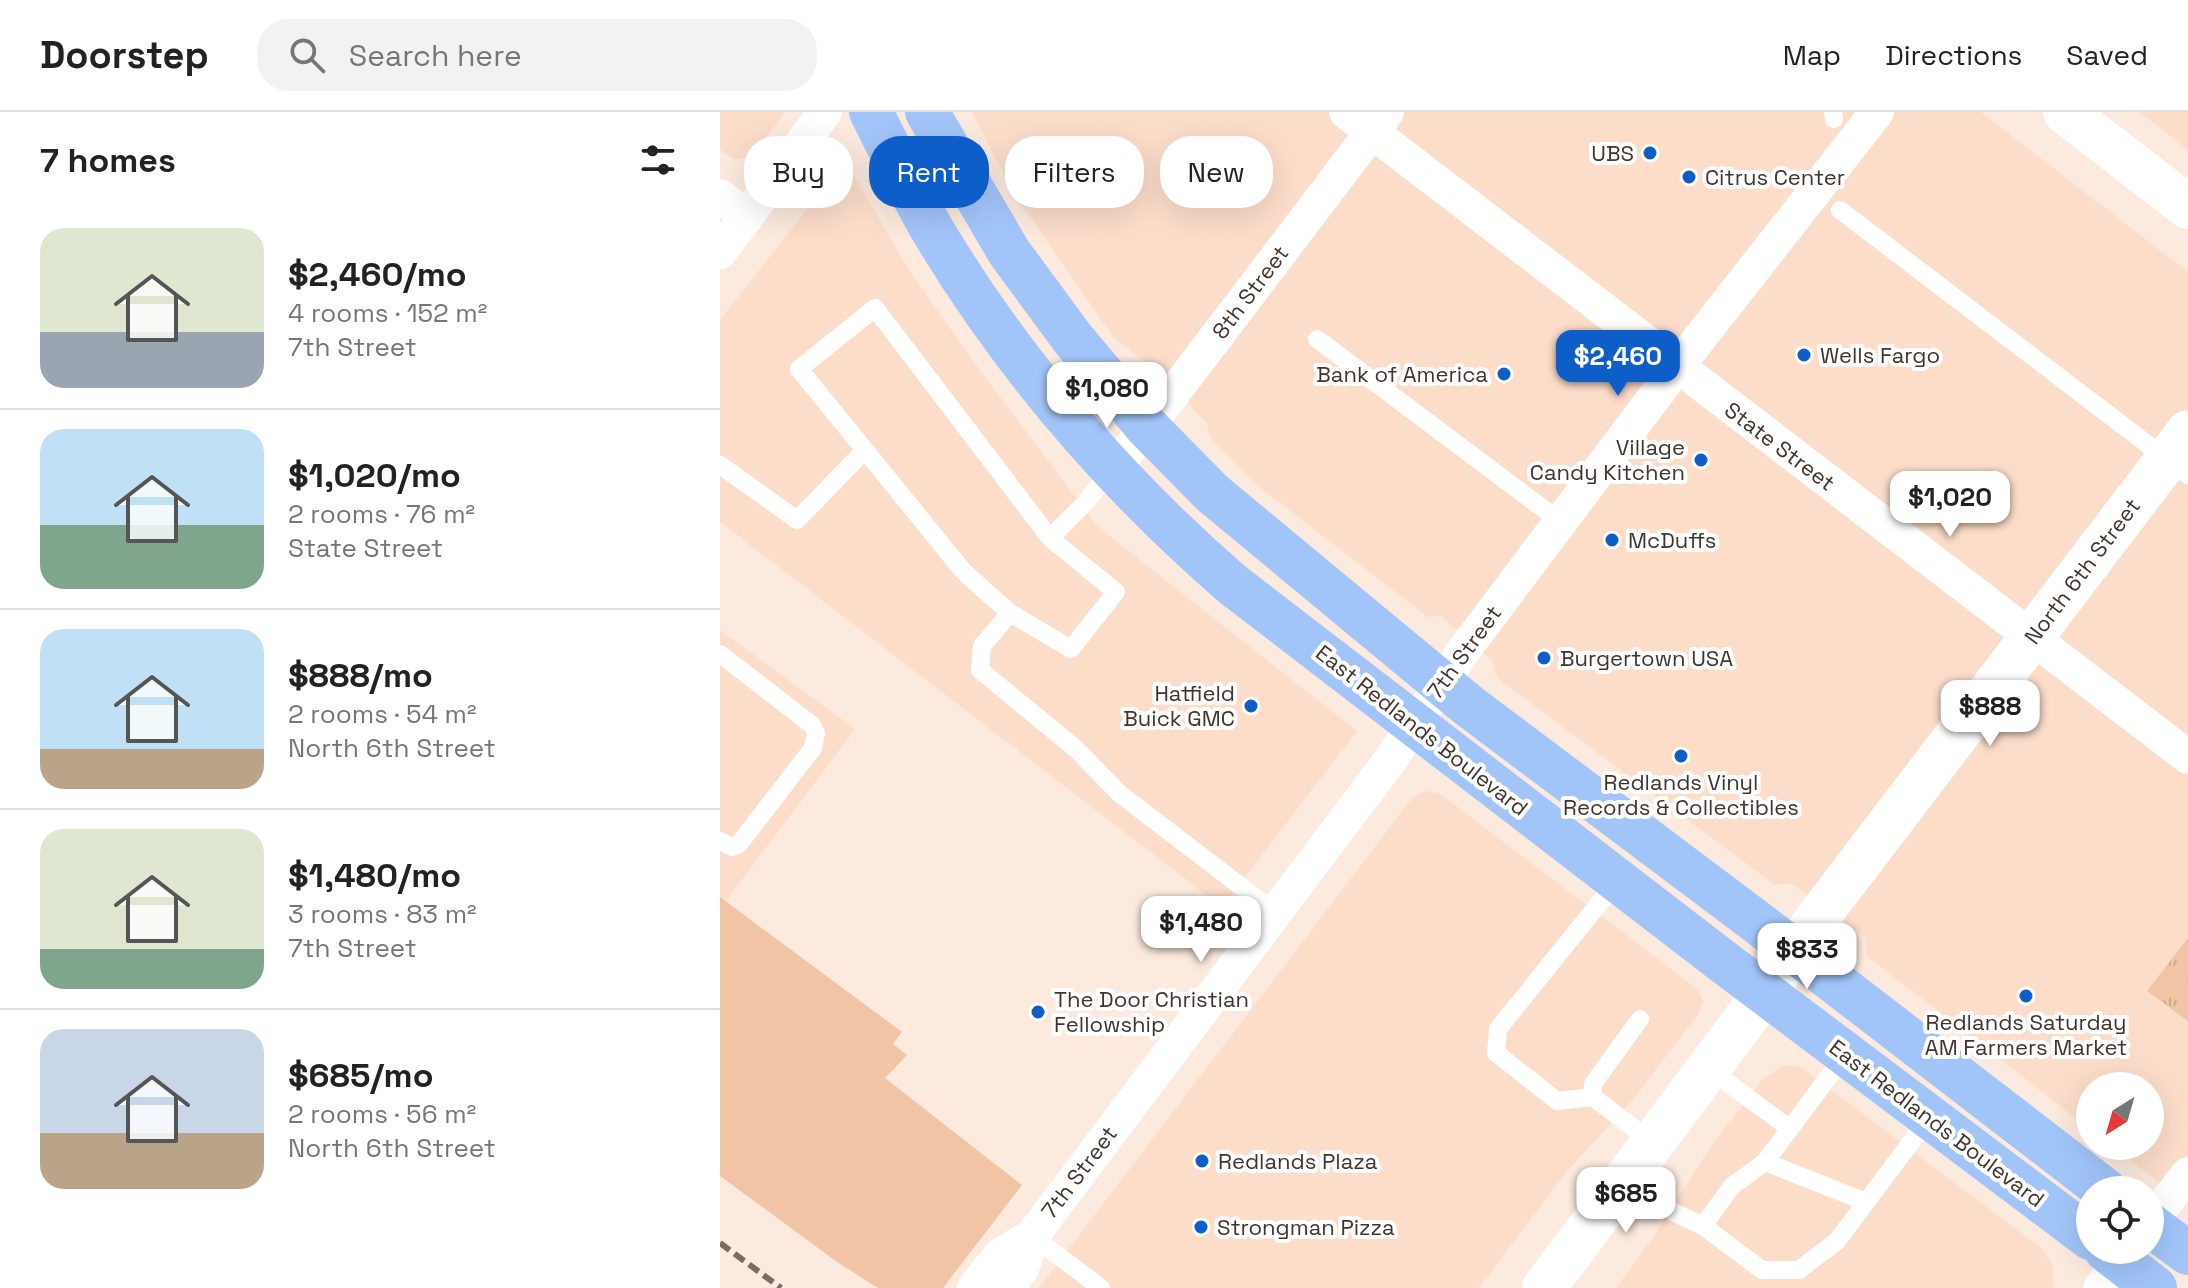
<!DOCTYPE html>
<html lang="en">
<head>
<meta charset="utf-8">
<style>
  :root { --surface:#fff; --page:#f2f2f2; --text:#222; --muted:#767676; --line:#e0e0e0; --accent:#0d5ec8 }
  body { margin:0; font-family:"Space Grotesk",sans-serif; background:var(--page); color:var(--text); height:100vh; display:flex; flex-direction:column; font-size:30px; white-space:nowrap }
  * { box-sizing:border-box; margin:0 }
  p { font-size:26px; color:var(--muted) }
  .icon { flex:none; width:44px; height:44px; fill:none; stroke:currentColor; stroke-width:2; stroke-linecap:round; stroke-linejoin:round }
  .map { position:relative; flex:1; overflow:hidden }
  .details { display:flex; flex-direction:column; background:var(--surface); width:720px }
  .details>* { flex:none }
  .hud { position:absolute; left:24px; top:24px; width:760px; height:72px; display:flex; gap:16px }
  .needle { width:52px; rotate:217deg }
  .buttons { position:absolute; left:1356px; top:960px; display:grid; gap:16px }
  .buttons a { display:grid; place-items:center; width:88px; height:88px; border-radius:50%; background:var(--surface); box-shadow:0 8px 32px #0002; font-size:40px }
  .price { position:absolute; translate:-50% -68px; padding:0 18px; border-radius:16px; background:#fff; color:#222; font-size:26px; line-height:52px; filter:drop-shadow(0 2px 4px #0008) }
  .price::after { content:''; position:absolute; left:50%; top:48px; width:24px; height:18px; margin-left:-12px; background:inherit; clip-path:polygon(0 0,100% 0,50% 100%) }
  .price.selected { background:var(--accent); color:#fff }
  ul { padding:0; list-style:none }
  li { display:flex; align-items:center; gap:24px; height:200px; padding:0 40px }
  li+li { border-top:2px solid var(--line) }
  li span { display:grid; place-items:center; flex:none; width:224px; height:160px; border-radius:24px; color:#555 }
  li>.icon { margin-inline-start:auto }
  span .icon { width:96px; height:96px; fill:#fffc; stroke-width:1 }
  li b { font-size:34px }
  h2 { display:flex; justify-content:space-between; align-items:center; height:96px; padding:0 40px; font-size:34px }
  .pill { padding:0 28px; border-radius:32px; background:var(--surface); box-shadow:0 8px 32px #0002; font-size:28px; line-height:72px }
  .pill.selected { background:var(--accent); color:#fff }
  header { display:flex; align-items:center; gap:48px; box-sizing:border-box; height:112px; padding:0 40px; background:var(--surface); border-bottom:2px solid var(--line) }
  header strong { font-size:38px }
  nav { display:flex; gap:44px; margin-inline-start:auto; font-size:28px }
  .search { width:560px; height:72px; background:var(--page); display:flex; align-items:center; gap:20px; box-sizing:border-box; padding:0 28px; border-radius:32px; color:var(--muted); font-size:30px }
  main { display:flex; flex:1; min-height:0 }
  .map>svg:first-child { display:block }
  .built { fill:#fcddca }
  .grass { fill:#f2c4a6 }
  .park { fill:url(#park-tufts) }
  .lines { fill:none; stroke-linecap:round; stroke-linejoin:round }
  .lane { stroke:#fff; stroke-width:18 }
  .street { stroke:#fff; stroke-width:34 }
  .secondary { stroke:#fff; stroke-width:44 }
  .primary { stroke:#a2c5f9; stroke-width:44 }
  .rail { stroke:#7a6c63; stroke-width:6; stroke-dasharray:12 6; stroke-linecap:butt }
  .poi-dot { fill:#0d5ec8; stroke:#fff; stroke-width:3 }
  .labels { text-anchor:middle; stroke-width:8; stroke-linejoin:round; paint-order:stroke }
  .poi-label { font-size:22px; fill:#40342d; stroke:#fff; text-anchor:start }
  .street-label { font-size:22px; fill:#40342d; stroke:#fff }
</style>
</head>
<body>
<header>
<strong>Doorstep</strong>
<div class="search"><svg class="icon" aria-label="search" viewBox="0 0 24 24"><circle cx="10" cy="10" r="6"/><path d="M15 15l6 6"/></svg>Search here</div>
<nav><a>Map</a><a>Directions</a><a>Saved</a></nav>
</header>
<main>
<section class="details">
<h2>7 homes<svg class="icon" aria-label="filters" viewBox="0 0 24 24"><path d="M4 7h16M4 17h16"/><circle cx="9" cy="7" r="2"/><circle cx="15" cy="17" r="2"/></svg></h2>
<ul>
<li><span style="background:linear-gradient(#dfe7d0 65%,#9aa5b1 0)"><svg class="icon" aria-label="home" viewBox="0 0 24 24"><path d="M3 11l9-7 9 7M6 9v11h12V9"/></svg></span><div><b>$2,460/mo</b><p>4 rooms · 152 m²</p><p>7th Street</p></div></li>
<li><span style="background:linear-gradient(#bfe0f5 60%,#7fa58c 0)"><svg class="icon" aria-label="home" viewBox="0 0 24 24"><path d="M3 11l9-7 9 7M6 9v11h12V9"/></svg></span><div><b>$1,020/mo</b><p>2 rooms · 76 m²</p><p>State Street</p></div></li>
<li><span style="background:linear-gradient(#bfe0f5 75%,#b9a48a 0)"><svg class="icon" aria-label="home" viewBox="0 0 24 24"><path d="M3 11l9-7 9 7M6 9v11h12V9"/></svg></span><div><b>$888/mo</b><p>2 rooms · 54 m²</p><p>North 6th Street</p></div></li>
<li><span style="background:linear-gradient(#dfe7d0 75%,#7fa58c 0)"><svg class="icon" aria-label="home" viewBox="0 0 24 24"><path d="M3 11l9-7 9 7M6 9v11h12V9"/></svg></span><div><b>$1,480/mo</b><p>3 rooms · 83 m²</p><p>7th Street</p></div></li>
<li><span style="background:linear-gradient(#c9d6e8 65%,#b9a48a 0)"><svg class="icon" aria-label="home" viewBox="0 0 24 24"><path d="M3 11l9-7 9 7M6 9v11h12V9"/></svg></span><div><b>$685/mo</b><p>2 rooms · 56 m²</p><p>North 6th Street</p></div></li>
</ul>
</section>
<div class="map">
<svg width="1468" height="1176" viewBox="0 0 1468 1176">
  <defs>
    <pattern id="park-tufts" width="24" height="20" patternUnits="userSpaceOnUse" patternTransform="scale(2)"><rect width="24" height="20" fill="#f2c4a6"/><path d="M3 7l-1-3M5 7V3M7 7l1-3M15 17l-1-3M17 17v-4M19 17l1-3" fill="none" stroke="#d1a98f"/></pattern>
  </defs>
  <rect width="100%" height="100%" fill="#fceade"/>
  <path class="built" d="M0 0H65L35 40 24 46 14 47 0 38Z
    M252 0H1261L1468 160V1093L1392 1034H1430V974H1370V1017L1147 844 1145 825 1071 771 1055 773 776 565 772 549 721 504 708 505 539 375 490 325 487 312 432 251H426L393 225 293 80Z
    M1419 0H1468V37L1462 33Z
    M125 49 191 161 256 253 378 415 637 619 502 795 0 410V208Z
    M0 518 135 617 6 789 0 785Z
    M704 679 719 681 976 876 983 889 979 901 912 989 847 1059 759 1176H319L692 686Z
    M1066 953 1081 955 1319 1134 1332 1150 1334 1172 1332 1176H896L936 1121 991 1034 1044 965Z"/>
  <path class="grass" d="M0 785 182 920 173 932 187 943 165 966 302 1073 223 1176H158L117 1150 0 1064Z"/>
  <path class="park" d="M1468 826V909L1427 879Z"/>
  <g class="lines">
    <path class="lane" d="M1113 0 1114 7
      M1120 98 1468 363
      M597 227 841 410
      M0 353 77 408 145 338
      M330 426 155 196 79 257 244 460 290 501 351 537 396 480 330 426 366 390 392 358
      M290 501 262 534 260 558 356 637 400 682 556 801
      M0 542 92 613 96 621 93 636 19 732 12 735 0 729
      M898 768 778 917 776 941 837 989 873 985 933 1031
      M989 957 1069 1016
      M873 985V972L920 907
      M1045 1050 1125 943
      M907 1065 953 1100 983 1114 1012 1074 1045 1050 1146 1090
      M983 1114 1042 1158H1079L1117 1129 1209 1006
      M312 1124 381 1176"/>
    <path class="street" d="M626 0 1468 645
      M0 84 27 105
      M0 140 105 0
      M392 358 449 287 667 0
      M1430 1111 1468 1062
      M254 1176 280 1143 312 1124
      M287 1176 302 1157 312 1124 674 643 741 542 957 255 1157 0
      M1380 1176 1409 1138"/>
    <path class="secondary" d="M1345 0 1468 95
      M824 1176 1015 921 1099 804 1468 320"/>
    <path class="primary" d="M151 0C172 41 192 84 216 124 295 255 397 372 512 472L1001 848 1370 1126
      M207 0 289 140 353 227 427 315 492 381 749 594 1038 811 1385 1078
      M1430 1113 1468 1141
      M1386 1138 1435 1176"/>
    <path class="rail" d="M0 1131 61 1176"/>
  </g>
  <g class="poi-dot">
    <circle cx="930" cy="41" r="8"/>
    <circle cx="969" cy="65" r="8"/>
    <circle cx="1084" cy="243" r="8"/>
    <circle cx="784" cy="262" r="8"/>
    <circle cx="981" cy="348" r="8"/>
    <circle cx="892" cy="428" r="8"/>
    <circle cx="824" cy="546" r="8"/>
    <circle cx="531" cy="594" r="8"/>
    <circle cx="961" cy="644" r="8"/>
    <circle cx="1306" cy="884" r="8"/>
    <circle cx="318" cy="900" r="8"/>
    <circle cx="482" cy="1049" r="8"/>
    <circle cx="481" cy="1115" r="8"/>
  </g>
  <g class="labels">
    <g class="poi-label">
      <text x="914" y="49" text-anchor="end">UBS</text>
      <text x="985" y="73">Citrus Center</text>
      <text x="1100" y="251">Wells Fargo</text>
      <text x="768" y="270" text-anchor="end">Bank of America</text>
      <text x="965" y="343" text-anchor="end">Village<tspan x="965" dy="25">Candy Kitchen</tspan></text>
      <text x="908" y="436">McDuffs</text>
      <text x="840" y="554">Burgertown USA</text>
      <text x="515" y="589" text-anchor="end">Hatfield<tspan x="515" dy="25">Buick GMC</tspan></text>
      <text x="961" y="678" text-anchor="middle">Redlands Vinyl<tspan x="961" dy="25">Records &amp; Collectibles</tspan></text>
      <text x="334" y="895">The Door Christian<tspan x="334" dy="25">Fellowship</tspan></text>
      <text x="1306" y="918" text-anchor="middle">Redlands Saturday<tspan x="1306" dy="25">AM Farmers Market</tspan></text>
      <text x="498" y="1057">Redlands Plaza</text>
      <text x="497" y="1123">Strongman Pizza</text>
    </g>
    <g class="street-label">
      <text transform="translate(530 180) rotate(-53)" y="8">8th Street</text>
      <text transform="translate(1060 334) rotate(37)" y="8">State Street</text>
      <text transform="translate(1362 459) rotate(-53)" y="8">North 6th Street</text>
      <text transform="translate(744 540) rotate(-54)" y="8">7th Street</text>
      <text transform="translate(702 618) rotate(38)" y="8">East Redlands Boulevard</text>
      <text transform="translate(1217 1011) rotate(37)" y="8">East Redlands Boulevard</text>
      <text transform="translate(359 1060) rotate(-53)" y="8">7th Street</text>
    </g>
  </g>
</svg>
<div class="buttons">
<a><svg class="needle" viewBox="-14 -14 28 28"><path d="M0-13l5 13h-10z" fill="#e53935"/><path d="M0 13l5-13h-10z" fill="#767676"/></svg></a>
<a><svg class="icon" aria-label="locate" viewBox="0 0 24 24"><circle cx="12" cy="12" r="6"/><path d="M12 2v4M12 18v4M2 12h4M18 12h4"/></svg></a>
</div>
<b class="price selected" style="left:898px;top:286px">$2,460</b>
<b class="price" style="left:387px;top:318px">$1,080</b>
<b class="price" style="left:1230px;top:427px">$1,020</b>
<b class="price" style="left:1270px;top:636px">$888</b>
<b class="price" style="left:481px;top:852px">$1,480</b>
<b class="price" style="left:1087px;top:879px">$833</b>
<b class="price" style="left:906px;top:1123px">$685</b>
<div class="hud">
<a class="pill">Buy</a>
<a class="pill selected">Rent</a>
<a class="pill">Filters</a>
<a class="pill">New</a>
</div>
</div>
</main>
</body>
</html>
